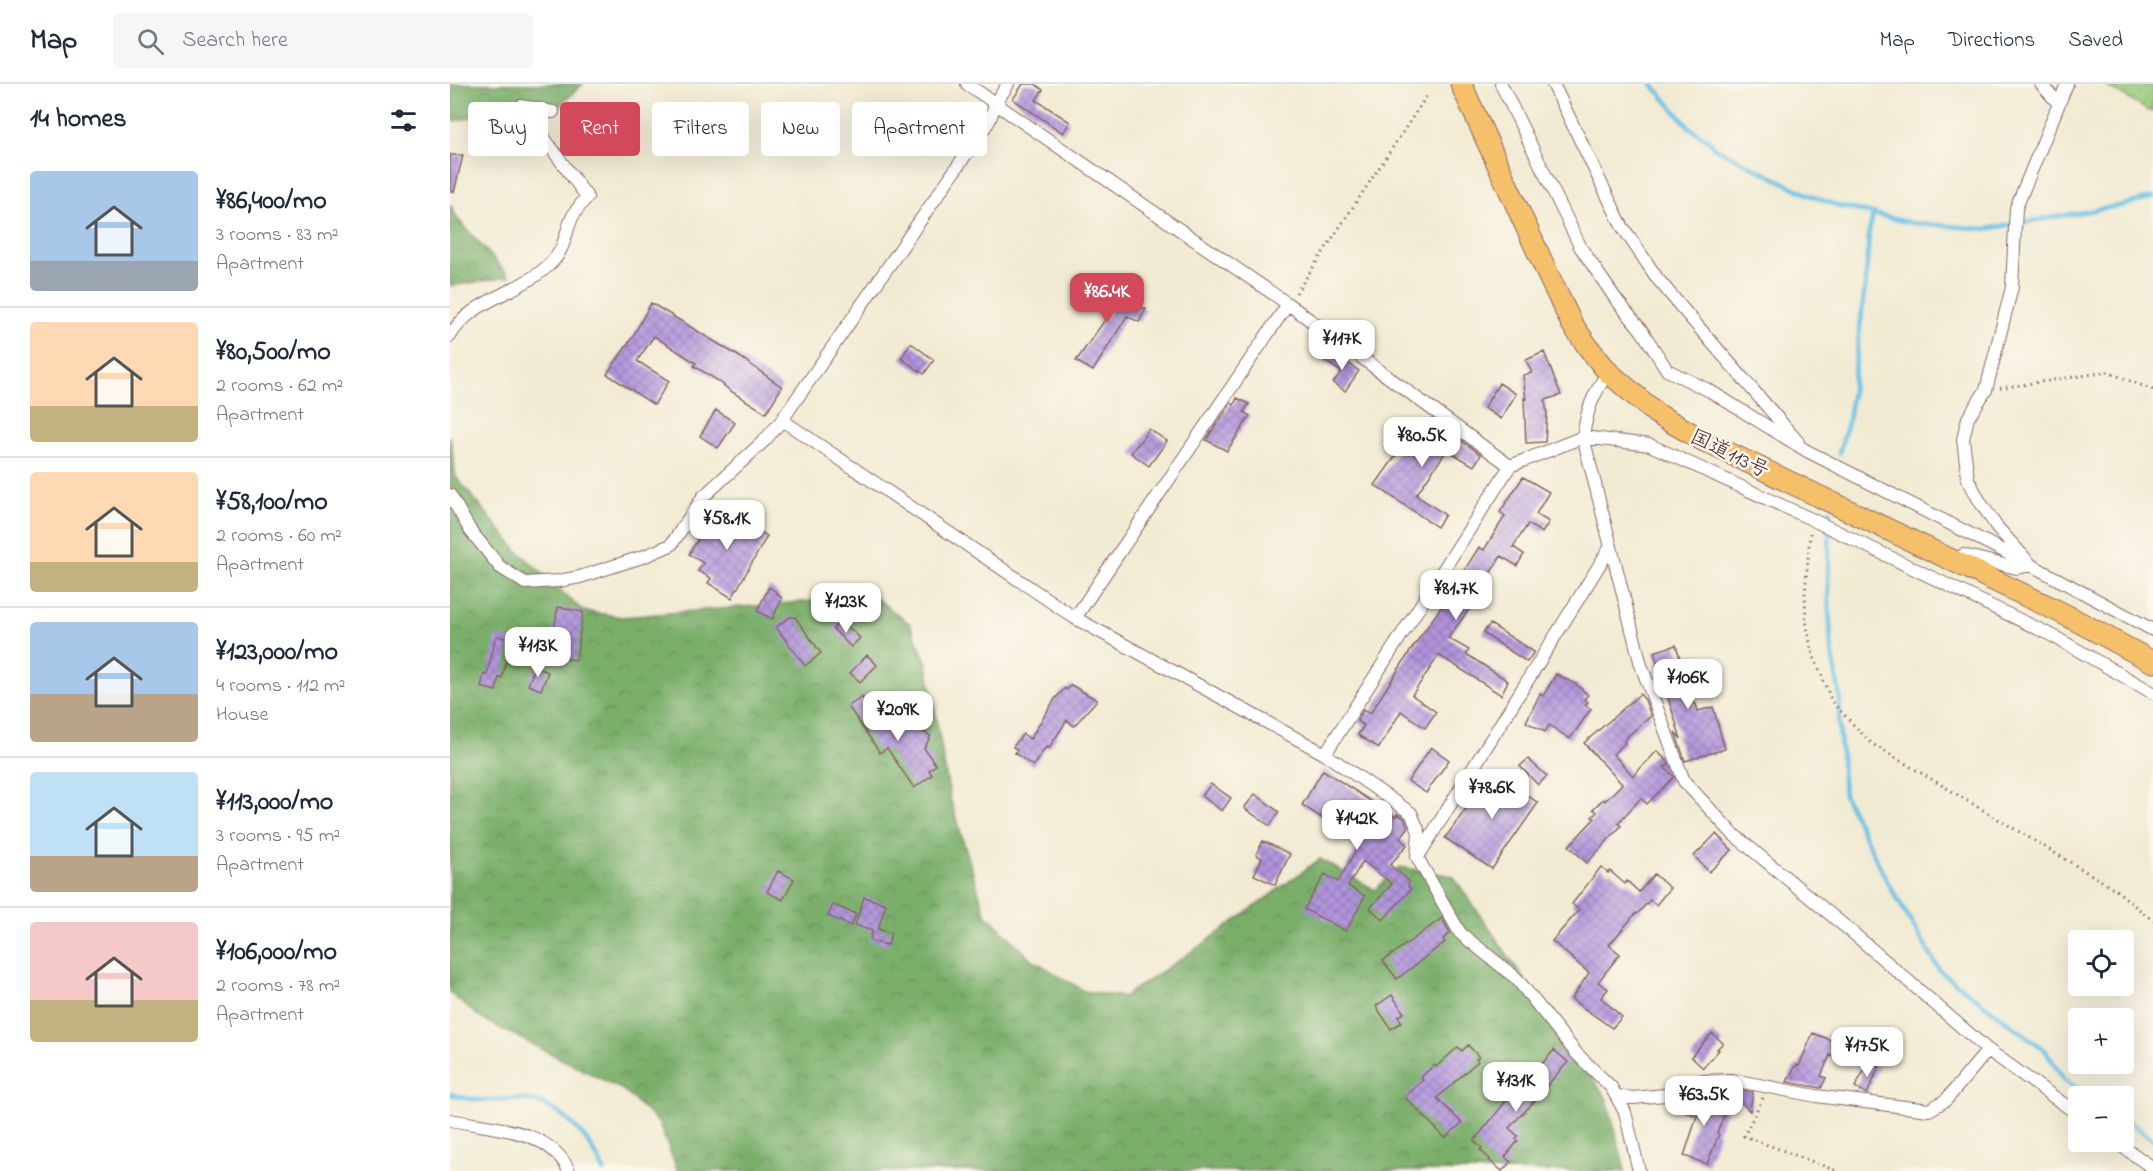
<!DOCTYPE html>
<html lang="en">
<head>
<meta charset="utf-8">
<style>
  :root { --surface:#fff; --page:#f6f6f7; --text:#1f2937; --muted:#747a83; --line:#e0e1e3; --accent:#d1495b }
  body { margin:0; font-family:"Indie Flower","Klee One",sans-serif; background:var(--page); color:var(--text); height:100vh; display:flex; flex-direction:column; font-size:22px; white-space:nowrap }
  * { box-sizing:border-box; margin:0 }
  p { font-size:20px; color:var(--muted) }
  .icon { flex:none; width:33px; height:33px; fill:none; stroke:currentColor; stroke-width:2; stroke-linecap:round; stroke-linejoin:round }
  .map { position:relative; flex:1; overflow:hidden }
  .side { display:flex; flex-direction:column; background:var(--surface); width:450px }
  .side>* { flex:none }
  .top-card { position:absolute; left:18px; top:18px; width:570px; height:54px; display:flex; gap:12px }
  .tools { position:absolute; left:1618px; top:846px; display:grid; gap:12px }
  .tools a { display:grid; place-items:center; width:66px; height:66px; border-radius:6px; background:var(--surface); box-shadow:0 6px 24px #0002; font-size:30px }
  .price { position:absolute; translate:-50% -51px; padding:0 14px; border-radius:12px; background:#fff; color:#222; font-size:20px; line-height:39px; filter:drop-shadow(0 2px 3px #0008) }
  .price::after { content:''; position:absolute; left:50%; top:36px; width:18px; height:14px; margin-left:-9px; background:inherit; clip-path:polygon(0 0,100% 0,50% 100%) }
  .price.active { background:var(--accent); color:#fff }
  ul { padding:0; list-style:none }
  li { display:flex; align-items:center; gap:18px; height:150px; padding:0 30px }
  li+li { border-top:2px solid var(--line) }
  li span { display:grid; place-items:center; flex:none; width:168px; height:120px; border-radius:6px; color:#555 }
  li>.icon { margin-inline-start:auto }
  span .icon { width:72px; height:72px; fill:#fffc; stroke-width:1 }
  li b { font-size:26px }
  h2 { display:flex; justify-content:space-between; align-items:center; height:72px; padding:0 30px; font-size:26px }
  .chip { padding:0 21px; border-radius:6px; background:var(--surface); box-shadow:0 6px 24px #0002; font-size:21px; line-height:54px }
  .chip.active { background:var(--accent); color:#fff }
  header { display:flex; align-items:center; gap:36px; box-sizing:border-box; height:84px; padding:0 30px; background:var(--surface); border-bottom:2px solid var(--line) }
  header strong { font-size:28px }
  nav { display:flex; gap:33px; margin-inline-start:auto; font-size:21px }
  .search { width:420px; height:54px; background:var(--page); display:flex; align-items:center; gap:15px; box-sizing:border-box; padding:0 21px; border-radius:6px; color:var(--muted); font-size:22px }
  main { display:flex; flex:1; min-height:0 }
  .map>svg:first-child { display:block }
  .grass { fill:url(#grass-dots); stroke:#727552; stroke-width:1.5 }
  .forest { fill:url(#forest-crowns); stroke:#62674a; stroke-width:1.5 }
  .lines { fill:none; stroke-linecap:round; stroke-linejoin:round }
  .stream { stroke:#68c1e5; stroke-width:4.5 }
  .building { fill:url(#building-cross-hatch) }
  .minor-casing { stroke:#856666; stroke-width:14 }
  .trunk-casing { stroke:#856666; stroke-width:23 }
  .path { stroke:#856666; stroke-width:3; stroke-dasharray:1.5 4.5; stroke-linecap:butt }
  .minor { stroke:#fff; stroke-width:12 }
  .trunk { stroke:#f6c06b; stroke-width:21 }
  .labels { text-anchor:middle; stroke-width:5; stroke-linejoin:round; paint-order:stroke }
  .street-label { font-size:21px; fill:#4a1f2b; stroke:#fbf7ec }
</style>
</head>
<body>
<header>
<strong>Map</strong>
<div class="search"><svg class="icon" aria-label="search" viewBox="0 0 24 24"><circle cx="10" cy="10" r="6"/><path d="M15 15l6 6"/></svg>Search here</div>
<nav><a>Map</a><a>Directions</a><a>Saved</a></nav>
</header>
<main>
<section class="side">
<h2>14 homes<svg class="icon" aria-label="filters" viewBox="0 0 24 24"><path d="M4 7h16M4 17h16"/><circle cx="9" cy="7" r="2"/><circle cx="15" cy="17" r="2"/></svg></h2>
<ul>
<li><span style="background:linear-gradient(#a9c7e8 75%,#9aa5b1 0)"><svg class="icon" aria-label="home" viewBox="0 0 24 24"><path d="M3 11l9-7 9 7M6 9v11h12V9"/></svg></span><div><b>¥86,400/mo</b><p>3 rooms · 83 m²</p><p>Apartment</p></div></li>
<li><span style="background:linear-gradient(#ffd9b3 70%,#c2b280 0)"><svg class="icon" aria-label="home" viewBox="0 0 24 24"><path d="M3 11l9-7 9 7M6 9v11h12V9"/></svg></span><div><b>¥80,500/mo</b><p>2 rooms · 62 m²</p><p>Apartment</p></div></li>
<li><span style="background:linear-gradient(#ffd9b3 75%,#c2b280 0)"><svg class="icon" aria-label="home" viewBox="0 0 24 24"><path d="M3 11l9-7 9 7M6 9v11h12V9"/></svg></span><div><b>¥58,100/mo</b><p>2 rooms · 60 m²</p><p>Apartment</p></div></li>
<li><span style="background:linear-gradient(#a9c7e8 60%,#b9a48a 0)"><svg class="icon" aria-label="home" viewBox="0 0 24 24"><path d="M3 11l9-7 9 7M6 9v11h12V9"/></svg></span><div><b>¥123,000/mo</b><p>4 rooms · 112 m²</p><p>House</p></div></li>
<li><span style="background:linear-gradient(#bfe0f5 70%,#b9a48a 0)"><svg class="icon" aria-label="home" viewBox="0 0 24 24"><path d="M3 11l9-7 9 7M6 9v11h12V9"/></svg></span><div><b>¥113,000/mo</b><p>3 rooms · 95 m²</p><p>Apartment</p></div></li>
<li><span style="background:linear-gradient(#f6c9c9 65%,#c2b280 0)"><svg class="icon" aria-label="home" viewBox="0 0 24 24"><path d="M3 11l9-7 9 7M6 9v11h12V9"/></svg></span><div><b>¥106,000/mo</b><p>2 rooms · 78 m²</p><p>Apartment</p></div></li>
</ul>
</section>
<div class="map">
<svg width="1703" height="1087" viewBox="0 0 1703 1087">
  <defs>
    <pattern id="grass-dots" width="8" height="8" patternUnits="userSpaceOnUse" patternTransform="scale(1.5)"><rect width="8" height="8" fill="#99cb7a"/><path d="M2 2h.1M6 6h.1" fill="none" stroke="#85ae6a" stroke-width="1.8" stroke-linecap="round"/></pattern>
    <pattern id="forest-crowns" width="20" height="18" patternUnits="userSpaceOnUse" patternTransform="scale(1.5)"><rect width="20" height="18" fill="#7aaf6a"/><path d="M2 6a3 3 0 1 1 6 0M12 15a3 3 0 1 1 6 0" fill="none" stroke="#668e57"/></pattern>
    <pattern id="building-cross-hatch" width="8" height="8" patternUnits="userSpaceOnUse" patternTransform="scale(1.5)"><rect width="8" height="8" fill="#b295de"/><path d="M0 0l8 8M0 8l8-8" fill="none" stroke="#9379b4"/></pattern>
  </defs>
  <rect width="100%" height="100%" fill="#fbf7ec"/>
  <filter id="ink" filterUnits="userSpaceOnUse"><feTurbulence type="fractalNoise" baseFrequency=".0167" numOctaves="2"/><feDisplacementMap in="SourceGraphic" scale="12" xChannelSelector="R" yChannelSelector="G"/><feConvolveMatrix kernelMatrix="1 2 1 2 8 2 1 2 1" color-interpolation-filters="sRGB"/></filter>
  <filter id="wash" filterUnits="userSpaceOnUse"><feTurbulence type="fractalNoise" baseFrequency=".008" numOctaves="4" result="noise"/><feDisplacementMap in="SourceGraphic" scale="24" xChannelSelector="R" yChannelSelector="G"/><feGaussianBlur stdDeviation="1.35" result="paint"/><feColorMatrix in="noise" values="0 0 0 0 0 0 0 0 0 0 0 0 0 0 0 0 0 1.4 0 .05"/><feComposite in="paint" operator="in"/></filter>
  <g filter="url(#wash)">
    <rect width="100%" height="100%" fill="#f2ebd3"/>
    <path class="grass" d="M1653 0H1703V27H1699Z"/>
    <path class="forest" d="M0 0H133L103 28 71 22 0 38Z
      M0 120 7 134 60 193 0 202Z
      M0 352 6 393 66 465 133 527 172 533 423 512 460 540 477 580 500 714 535 829 581 875 634 907 673 913 749 863 870 775 925 806 949 783 1003 792 1157 1015 1175 1087H228L208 1038 173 1006 32 935 0 909Z"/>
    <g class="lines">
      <path class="stream" d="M1202 0 1239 43 1262 59 1263 63 1359 111 1389 122 1462 139 1536 145 1674 121 1703 113
        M1389 369 1398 338 1416 196 1419 147 1424 129
        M1380 426 1378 499 1381 561 1390 613 1389 640 1394 711 1438 799 1490 887 1596 967 1615 997 1640 1012
        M0 1010C10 1013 21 1016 32 1016 47 1017 64 1013 79 1016 115 1024 140 1055 154 1087
        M1674 1034 1703 1056"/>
    </g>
    <g id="blocks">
      <path class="building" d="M573 0H585L593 6 586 16 620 38 613 49 563 15Z
        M51 21H62L58 60 36 58 39 29 50 30Z
        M0 71H13L4 108 0 107Z
        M643 199 668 214 670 210 681 216 679 220 696 225 689 238 677 232 643 287 626 277 662 226 633 213Z
        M201 219 290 273 332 303 316 329 279 306 270 298 244 282 246 279 204 252 187 277 219 297 204 321 157 290 182 254Z
        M461 259 484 276 474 290 451 274Z
        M882 267 909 287 895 307 883 299 891 288 875 277Z
        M1094 268 1111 311 1095 316 1097 330 1095 358 1076 359 1074 314 1076 316 1073 291 1082 289 1076 276Z
        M1049 299 1066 310 1051 335 1034 324Z
        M787 314 799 320 794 328 800 332 777 367 756 356 781 319 784 321Z
        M266 326 285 339 268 364 250 352Z
        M982 335 1031 371 1024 382 997 366 966 411 995 431 987 443 925 401 959 353 967 358Z
        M699 345 717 357 699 382 681 369Z
        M1073 393 1099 408 1086 430 1099 438 1092 449 1078 440 1063 463 1074 470 1067 482 1051 472 1033 501 1043 507 1037 517 1029 512 998 554 1019 566 1016 570 1058 597 1051 611 989 571 962 611 986 628 975 644 951 627 929 664 908 651 914 641 907 637 913 626 920 630 961 566 1008 499 1007 498 1029 463 1034 466 1055 432 1050 428Z
        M267 423 317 452 282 514 258 499 261 494 248 487 253 479 239 470Z
        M319 503 325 507 332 515 322 535 307 527Z
        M108 523 133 528 126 576 99 572Z
        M340 533H345L371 569 355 582 326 543Z
        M391 536 410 554 401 563 383 545Z
        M1040 540 1084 568 1077 578 1033 549Z
        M46 552 61 555 52 594 49 593 46 607 31 603 34 590 37 591Z
        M1226 561 1244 621 1246 620 1248 627 1263 623 1275 665 1235 677 1225 648 1231 655 1204 568Z
        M417 571 427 581 410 598 400 589Z
        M85 583 98 588 91 606 78 601Z
        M1106 590 1127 601 1138 611 1134 615 1138 618 1135 621 1141 625 1120 655 1099 641 1095 648 1076 638 1090 610 1093 612Z
        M621 601 647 616 624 642 617 636 599 664 596 663 583 682 565 669 567 666 563 663 573 650 580 655 605 615 615 604 617 606Z
        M1190 610 1195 616 1201 632 1178 652 1174 657 1175 659 1163 670 1183 692 1207 667 1218 678 1219 681 1214 683 1224 693 1197 720 1191 714 1168 739 1171 742 1137 779 1119 762 1145 734 1142 733 1147 728 1143 725 1153 715 1155 717 1172 700 1134 659Z
        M412 613 431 642 446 633 481 652 474 664 486 681 479 686 482 691 464 704 437 664 430 669 398 622Z
        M981 663 999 676 976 709 958 697Z
        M1078 675 1097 692 1088 701 1070 682Z
        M873 686 945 733 947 730 954 734 958 744 950 754 957 761 940 781 959 797 958 803 961 805 933 836 920 824 942 800 913 777 898 802 915 812 896 847 854 825 875 790 888 798 910 759 852 721Z
        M1043 687 1088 719 1042 785 995 754Z
        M761 700 781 714 772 727 752 712Z
        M805 710 829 728 820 742 794 724Z
        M1266 750 1282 766 1259 788 1244 772Z
        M813 757 840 770 825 801 804 791 812 774 806 771Z
        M1151 783 1158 789 1160 787 1175 800 1177 797 1189 808 1204 790 1220 804 1206 821 1200 816 1187 830 1186 829 1159 861 1170 870 1148 898 1158 905 1151 914 1172 933 1162 944 1121 915 1139 889 1102 857 1129 826 1122 820Z
        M328 787 344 795 333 816 317 808Z
        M414 813 436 820 428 845 441 849 438 861 420 857 422 847 405 841Z
        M383 821 406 830 401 842 378 832Z
        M992 834 1000 849 993 855 995 858 947 895 933 877Z
        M942 911 954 929 948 933 952 938 941 945 926 922Z
        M1262 949 1273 959 1267 965 1269 966 1253 984 1241 973Z
        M1363 949 1388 959 1382 972 1380 971 1371 992 1376 994 1371 1004 1337 998 1344 984 1347 981 1349 982Z
        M1018 961 1029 973 1026 975 1028 977 987 1014 1012 1039 995 1054 955 1013 973 996 971 993 984 981 986 983 1008 963 1012 967Z
        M1104 966 1118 978 1093 1006 1094 1007 1059 1044 1068 1052 1066 1055 1068 1057 1055 1073 1061 1078 1052 1087 1039 1076 1040 1075 1030 1066 1032 1064 1024 1057 1069 1001 1072 1003 1087 988 1086 987Z
        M1419 978 1429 983 1417 1010 1405 1003Z
        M1285 1005 1303 1008 1300 1027 1284 1012Z
        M1242 1010 1265 1020 1267 1016 1278 1021 1267 1049 1269 1050 1257 1080 1234 1072 1247 1032 1232 1026 1238 1013Z"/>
    </g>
  </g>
  <g filter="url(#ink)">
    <use href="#blocks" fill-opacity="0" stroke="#856666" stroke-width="1.5"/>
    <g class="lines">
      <defs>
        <path id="minor" d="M517 0 838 220 1060 382
          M1051 0 1131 164 1165 214 1192 247 1217 286 1260 307 1357 367 1581 481 1703 546
          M1103 0 1172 142 1207 194 1232 224 1348 358
          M1591 0 1609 20
          M71 22 103 28
          M0 252C22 214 72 209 102 178 114 166 115 151 121 136 124 128 131 120 137 113L71 22
          M1158 288C1142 313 1137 325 1133 353L1191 581 1234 697 1283 750 1403 849 1538 966 1629 1031
          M332 336 625 534 875 670 961 729 969 748 967 773 1010 849 1066 894 1127 970 1161 1003 1175 1028 1189 1087
          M0 411 20 446 50 483 75 499 109 497 130 493 195 472 221 461 253 413 315 356 332 336 539 37 546 19 558 0
          M1505 478 1513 471 1567 484 1581 481 1546 442 1529 416 1518 395 1513 355 1518 334 1536 306 1562 203 1566 124 1617 0
          M625 534 838 220
          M875 670 1060 382 1133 353 1200 361 1361 435 1603 552 1703 609
          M969 771 1160 464
          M1167 1012 1183 1014 1225 1010 1250 997 1283 996 1366 1012 1479 1026 1496 1016 1538 966
          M0 1036C39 1044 100 1044 119 1087
          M1666 1058 1703 1084"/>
        <path id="trunk" d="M1011 0 1100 195 1122 240 1138 263 1158 288 1187 313 1207 330 1256 358 1616 531 1703 578"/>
      </defs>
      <use href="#minor" class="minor-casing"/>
      <use href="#trunk" class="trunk-casing"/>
      <path class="path" d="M846 209 978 10
        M1550 304 1658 288 1703 306
        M1360 449 1355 510 1356 536 1361 565 1382 618 1421 659 1665 805 1703 837
        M1313 1014 1294 1052 1387 1087"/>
      <use href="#minor" class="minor"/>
      <use href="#trunk" class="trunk"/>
    </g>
  </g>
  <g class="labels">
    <g class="street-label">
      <text transform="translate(1280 369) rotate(26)" y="7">国道113号</text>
    </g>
  </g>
</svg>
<div class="tools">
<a><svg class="icon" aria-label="locate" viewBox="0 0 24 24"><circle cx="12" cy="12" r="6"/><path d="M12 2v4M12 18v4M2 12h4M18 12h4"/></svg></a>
<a>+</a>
<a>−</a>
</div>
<b class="price active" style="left:657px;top:240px">¥86.4K</b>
<b class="price" style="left:892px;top:287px">¥117K</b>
<b class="price" style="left:972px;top:384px">¥80.5K</b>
<b class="price" style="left:277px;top:467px">¥58.1K</b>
<b class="price" style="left:1006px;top:537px">¥81.7K</b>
<b class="price" style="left:396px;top:550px">¥123K</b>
<b class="price" style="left:88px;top:594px">¥113K</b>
<b class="price" style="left:1238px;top:626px">¥106K</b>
<b class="price" style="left:448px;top:658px">¥209K</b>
<b class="price" style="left:1042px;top:736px">¥78.6K</b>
<b class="price" style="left:907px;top:767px">¥142K</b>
<b class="price" style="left:1417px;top:994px">¥175K</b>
<b class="price" style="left:1066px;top:1029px">¥131K</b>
<b class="price" style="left:1254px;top:1043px">¥63.5K</b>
<div class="top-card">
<a class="chip">Buy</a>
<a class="chip active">Rent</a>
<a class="chip">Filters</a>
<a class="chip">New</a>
<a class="chip">Apartment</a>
</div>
</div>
</main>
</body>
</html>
